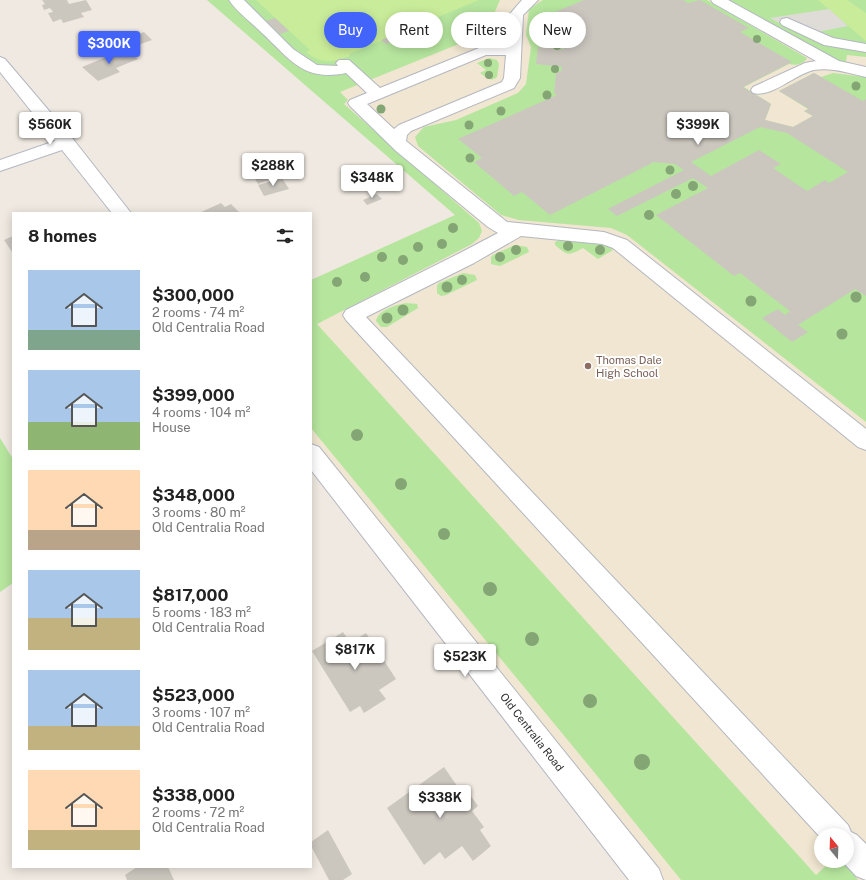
<!DOCTYPE html>
<html lang="en">
<head>
<meta charset="utf-8">
<style>
  :root { --surface:#fff; --page:#f6f6f6; --text:#222; --muted:#767676; --accent:#4264fb }
  body { margin:0; font-family:"Public Sans",sans-serif; background:var(--page); color:var(--text); height:100vh; display:flex; flex-direction:column; font-size:15px; white-space:nowrap }
  * { box-sizing:border-box; margin:0 }
  p { font-size:13px; color:var(--muted) }
  .icon { flex:none; width:22px; height:22px; fill:none; stroke:currentColor; stroke-width:2; stroke-linecap:round; stroke-linejoin:round }
  .map { position:relative; flex:1; overflow:hidden }
  .drawer { position:absolute; left:12px; top:212px; width:300px; height:656px; display:flex; flex-direction:column; background:var(--surface); border-radius:0px; box-shadow:0 2px 10px #0003 }
  .drawer>* { flex:none }
  .top-card { position:absolute; left:324px; top:12px; width:380px; height:36px; display:flex; gap:8px }
  .needle { width:26px; rotate:341deg }
  .tools { position:absolute; left:814px; top:828px; display:grid; gap:8px }
  .tools a { display:grid; place-items:center; width:40px; height:40px; border-radius:50%; background:var(--surface); box-shadow:0 2px 10px #0003; font-size:20px }
  .price { position:absolute; translate:-50% -34px; padding:0 9px; border-radius:4px; background:#fff; color:#222; font-size:13px; line-height:26px; filter:drop-shadow(0 1px 2px #0008) }
  .price::after { content:''; position:absolute; left:50%; top:24px; width:12px; height:9px; margin-left:-6px; background:inherit; clip-path:polygon(0 0,100% 0,50% 100%) }
  .price.on { background:var(--accent); color:#fff }
  ul { padding:0; list-style:none }
  li { display:flex; align-items:center; gap:12px; height:100px; padding:0 16px }
  li span { display:grid; place-items:center; flex:none; width:112px; height:80px; border-radius:0px; color:#555 }
  li>.icon { margin-inline-start:auto }
  span .icon { width:48px; height:48px; fill:#fffc; stroke-width:1 }
  li b { font-size:17px }
  h2 { display:flex; justify-content:space-between; align-items:center; height:48px; padding:0 16px; font-size:17px }
  .tag { padding:0 14px; border-radius:18px; background:var(--surface); box-shadow:0 2px 10px #0003; font-size:14px; line-height:36px }
  .tag.on { background:var(--accent); color:#fff }
  .map>svg:first-child { display:block }
  .education { fill:#f0e6d1; fill-rule:evenodd }
  .green { fill:#b6e59e }
  .pitch { fill:#c9ec9a }
  .plaza { fill:#dfdcd8 }
  .building { fill:#cbc7bf; fill-rule:evenodd }
  .lines { fill:none; stroke-linecap:round; stroke-linejoin:round }
  .minor-casing { stroke:#b4b7c1; stroke-width:2 }
  .minor { fill:#fff; fill-rule:evenodd }
  .tree { fill:#84a574 }
  .education-dot { fill:#8d6e63; stroke:#fff; stroke-width:1.5 }
  .labels { text-anchor:middle; stroke-width:4; stroke-linejoin:round; paint-order:stroke }
  .education-label { font-size:11px; fill:#785e54; stroke:#fff; text-anchor:start }
  .street-label { font-size:11px; fill:#2e2e2e; stroke:#fff }
</style>
</head>
<body>
<div class="map">
<svg width="866" height="880" viewBox="0 0 866 880">
  <rect width="100%" height="100%" fill="#efe9e1"/>
  <path class="education" d="M207 0H866V880H650L311 451V280L455 215ZM821 835H847V861H821Z"/>
  <path class="green" d="M207 0H500L494 14 491 29 506 31 507 33 504 36 494 38 486 33 340 92 348 100 344 104 479 223 482 231 479 238 472 244 317 324 816 875 831 861C847 861 849 868 858 880H681L594 772 311 428V280L455 215Z
    M543 0H707L807 58C804 64 796 66 789 64L744 87 771 104 765 120 793 127 813 116 804 111 808 109 779 91 814 73 821 77 833 73 866 77V422L627 235 611 228 519 220 501 215 418 146 415 137 424 127 456 120 518 93 526 84 531 47 526 35 529 9Z
    M729 0H866V57L847 55 846 62H838Z
    M489 58 497 60 499 64 497 77C490 83 486 77 480 73L486 70 477 63Z
    M560 240 606 244 613 250 598 259 583 248C568 256 568 256 555 245V242Z
    M515 245 527 247 529 252 500 266 491 264V257L493 255Z
    M463 273 475 275 477 280 446 295 441 296 437 293V286L439 283Z
    M406 303 417 304 418 308 387 327H381L376 321C378 310 396 305 406 303Z
    M0 438 13 459V583L0 592Z"/>
  <path class="pitch" d="M256 0H479L349 54 350 56C332 62 322 65 306 52L310 50Z
    M818 0H847L866 13V41Z"/>
  <path class="plaza" d="M829 9 848 26 817 32 791 20 781 24 770 18Z"/>
  <path class="building" d="M42 0H67L69 4 86 0 92 10 81 13 84 17 63 23 61 19 53 22 48 13 53 12 50 8 44 10 42 5 45 4Z
    M584 0H683L688 3 700 0 749 28 740 32 792 62 743 87 771 104 765 120 793 127 813 116 804 111 809 109 779 91 814 73 863 101 866 99V296L855 289 798 325 808 332 792 342 762 318 778 309 785 315 790 311 740 273 734 276 656 215 708 188 693 178 617 216 608 209 684 170 675 164 654 162 550 215 522 192 514 196 474 162 482 158 458 139 557 95 554 93 556 73 561 71 562 67 536 64 538 47 564 49V45L560 42 562 25 565 24 550 14ZM760 127 787 133 848 172 829 183 825 180 807 191 773 168 781 164 759 150 711 176 691 162Z
    M275 18 289 31 280 34 266 21Z
    M144 32 152 40 135 46 127 38Z
    M400 33 404 36 386 44 381 40Z
    M126 49 138 59 116 68 120 72 98 81 82 67Z
    M283 162 289 172 258 184 250 170 273 163 274 165Z
    M282 178 289 189 264 196 258 185Z
    M377 194 382 199 367 205 363 200Z
    M221 203 225 207 231 204 240 213H199Z
    M13 236V252H12L4 240Z
    M343 632 350 643 366 633 396 679 379 690 386 699 364 713 360 706 350 712 312 651Z
    M444 767 464 796 468 792 478 806 472 811 484 827 480 830 491 846 473 861 462 846 445 859 440 852 424 865 387 808Z
    M328 830 352 874 343 880H329L311 846V842Z
    M137 867H168L174 880H127L125 875Z"/>
  <g class="lines">
    <defs>
      <path id="minor" d="M229 0H244L293 49 317 65 338 66 336 63 339 60H349L380 88 479 48 507 46 509 15 522 0H538L523 15 520 78 514 88 411 131 407 135 406 141 507 222 604 232 627 240 866 429V450L858 447 613 248 602 244 521 236 474 263 366 317 848 825 851 832 857 835 866 844V880L856 876 842 861H847V835H821V838L346 320 343 315 346 310 460 253 498 233 488 227 396 151 350 106 348 103 350 100 367 93 346 73C303 82 290 59 262 33 251 22 237 12 229 0ZM486 55H506L504 78 502 82 399 125 394 129 367 104Z
        M711 0H728L839 61 866 67V77C849 73 831 67 814 70 795 74 772 98 753 93L751 90 753 87 805 63 816 61 713 3Z
        M787 18 833 38 866 44V52L824 45 782 25 780 22 782 19Z
        M0 57 5 59 73 139 131 213H112L62 150 0 171V160L55 141 0 72Z
        M311 444 319 447 659 869 663 880H629L311 470Z"/>
    </defs>
    <use href="#minor" class="minor-casing"/>
    <use href="#minor" class="minor"/>
  </g>
  <g class="tree">
    <circle cx="757" cy="39" r="4"/>
    <circle cx="557" cy="46" r="4"/>
    <circle cx="488" cy="63" r="4"/>
    <circle cx="555" cy="69" r="4"/>
    <circle cx="489" cy="75" r="4"/>
    <circle cx="856" cy="86" r="4.5"/>
    <circle cx="547" cy="95" r="4.5"/>
    <circle cx="381" cy="109" r="4.5"/>
    <circle cx="501" cy="111" r="4.5"/>
    <circle cx="469" cy="125" r="4.5"/>
    <circle cx="470" cy="158" r="4.5"/>
    <circle cx="670" cy="170" r="4.5"/>
    <circle cx="693" cy="186" r="5"/>
    <circle cx="676" cy="194" r="5"/>
    <circle cx="649" cy="215" r="5"/>
    <circle cx="453" cy="228" r="5"/>
    <circle cx="442" cy="244" r="5"/>
    <circle cx="568" cy="246" r="5"/>
    <circle cx="418" cy="247" r="5"/>
    <circle cx="516" cy="250" r="5"/>
    <circle cx="600" cy="250" r="5"/>
    <circle cx="382" cy="257" r="5"/>
    <circle cx="500" cy="257" r="5"/>
    <circle cx="403" cy="260" r="5"/>
    <circle cx="365" cy="277" r="5"/>
    <circle cx="462" cy="280" r="5"/>
    <circle cx="337" cy="282" r="5"/>
    <circle cx="447" cy="287" r="5.5"/>
    <circle cx="856" cy="297" r="5.5"/>
    <circle cx="751" cy="301" r="5.5"/>
    <circle cx="403" cy="310" r="5.5"/>
    <circle cx="387" cy="318" r="5.5"/>
    <circle cx="842" cy="334" r="5.5"/>
    <circle cx="357" cy="435" r="6"/>
    <circle cx="401" cy="484" r="6"/>
    <circle cx="444" cy="534" r="6"/>
    <circle cx="490" cy="589" r="7"/>
    <circle cx="532" cy="639" r="7"/>
    <circle cx="590" cy="701" r="7"/>
    <circle cx="642" cy="762" r="8"/>
  </g>
  <circle class="education-dot" cx="588" cy="366" r="4"/>
  <g class="labels">
    <g class="education-label">
      <text x="596" y="364">Thomas Dale<tspan x="596" dy="13">High School</tspan></text>
    </g>
    <g class="street-label">
      <text transform="translate(532 732) rotate(52)" y="4">Old Centralia Road</text>
    </g>
  </g>
</svg>
<div class="tools">
<a><svg class="needle" viewBox="-14 -14 28 28"><path d="M0-13l5 13h-10z" fill="#e53935"/><path d="M0 13l5-13h-10z" fill="#767676"/></svg></a>
</div>
<b class="price on" style="left:109px;top:65px">$300K</b>
<b class="price" style="left:50px;top:146px">$560K</b>
<b class="price" style="left:698px;top:146px">$399K</b>
<b class="price" style="left:273px;top:187px">$288K</b>
<b class="price" style="left:372px;top:199px">$348K</b>
<b class="price" style="left:355px;top:671px">$817K</b>
<b class="price" style="left:465px;top:678px">$523K</b>
<b class="price" style="left:440px;top:819px">$338K</b>
<div class="top-card">
<a class="tag on">Buy</a>
<a class="tag">Rent</a>
<a class="tag">Filters</a>
<a class="tag">New</a>
</div>
<section class="drawer">
<h2>8 homes<svg class="icon" aria-label="filters" viewBox="0 0 24 24"><path d="M4 7h16M4 17h16"/><circle cx="9" cy="7" r="2"/><circle cx="15" cy="17" r="2"/></svg></h2>
<ul>
<li><span style="background:linear-gradient(#a9c7e8 75%,#7fa58c 0)"><svg class="icon" aria-label="home" viewBox="0 0 24 24"><path d="M3 11l9-7 9 7M6 9v11h12V9"/></svg></span><div><b>$300,000</b><p>2 rooms · 74 m²</p><p>Old Centralia Road</p></div></li>
<li><span style="background:linear-gradient(#a9c7e8 65%,#8fb573 0)"><svg class="icon" aria-label="home" viewBox="0 0 24 24"><path d="M3 11l9-7 9 7M6 9v11h12V9"/></svg></span><div><b>$399,000</b><p>4 rooms · 104 m²</p><p>House</p></div></li>
<li><span style="background:linear-gradient(#ffd9b3 75%,#b9a48a 0)"><svg class="icon" aria-label="home" viewBox="0 0 24 24"><path d="M3 11l9-7 9 7M6 9v11h12V9"/></svg></span><div><b>$348,000</b><p>3 rooms · 80 m²</p><p>Old Centralia Road</p></div></li>
<li><span style="background:linear-gradient(#a9c7e8 60%,#c2b280 0)"><svg class="icon" aria-label="home" viewBox="0 0 24 24"><path d="M3 11l9-7 9 7M6 9v11h12V9"/></svg></span><div><b>$817,000</b><p>5 rooms · 183 m²</p><p>Old Centralia Road</p></div></li>
<li><span style="background:linear-gradient(#a9c7e8 70%,#c2b280 0)"><svg class="icon" aria-label="home" viewBox="0 0 24 24"><path d="M3 11l9-7 9 7M6 9v11h12V9"/></svg></span><div><b>$523,000</b><p>3 rooms · 107 m²</p><p>Old Centralia Road</p></div></li>
<li><span style="background:linear-gradient(#ffd9b3 75%,#c2b280 0)"><svg class="icon" aria-label="home" viewBox="0 0 24 24"><path d="M3 11l9-7 9 7M6 9v11h12V9"/></svg></span><div><b>$338,000</b><p>2 rooms · 72 m²</p><p>Old Centralia Road</p></div></li>
</ul>
</section>
</div>
</body>
</html>
